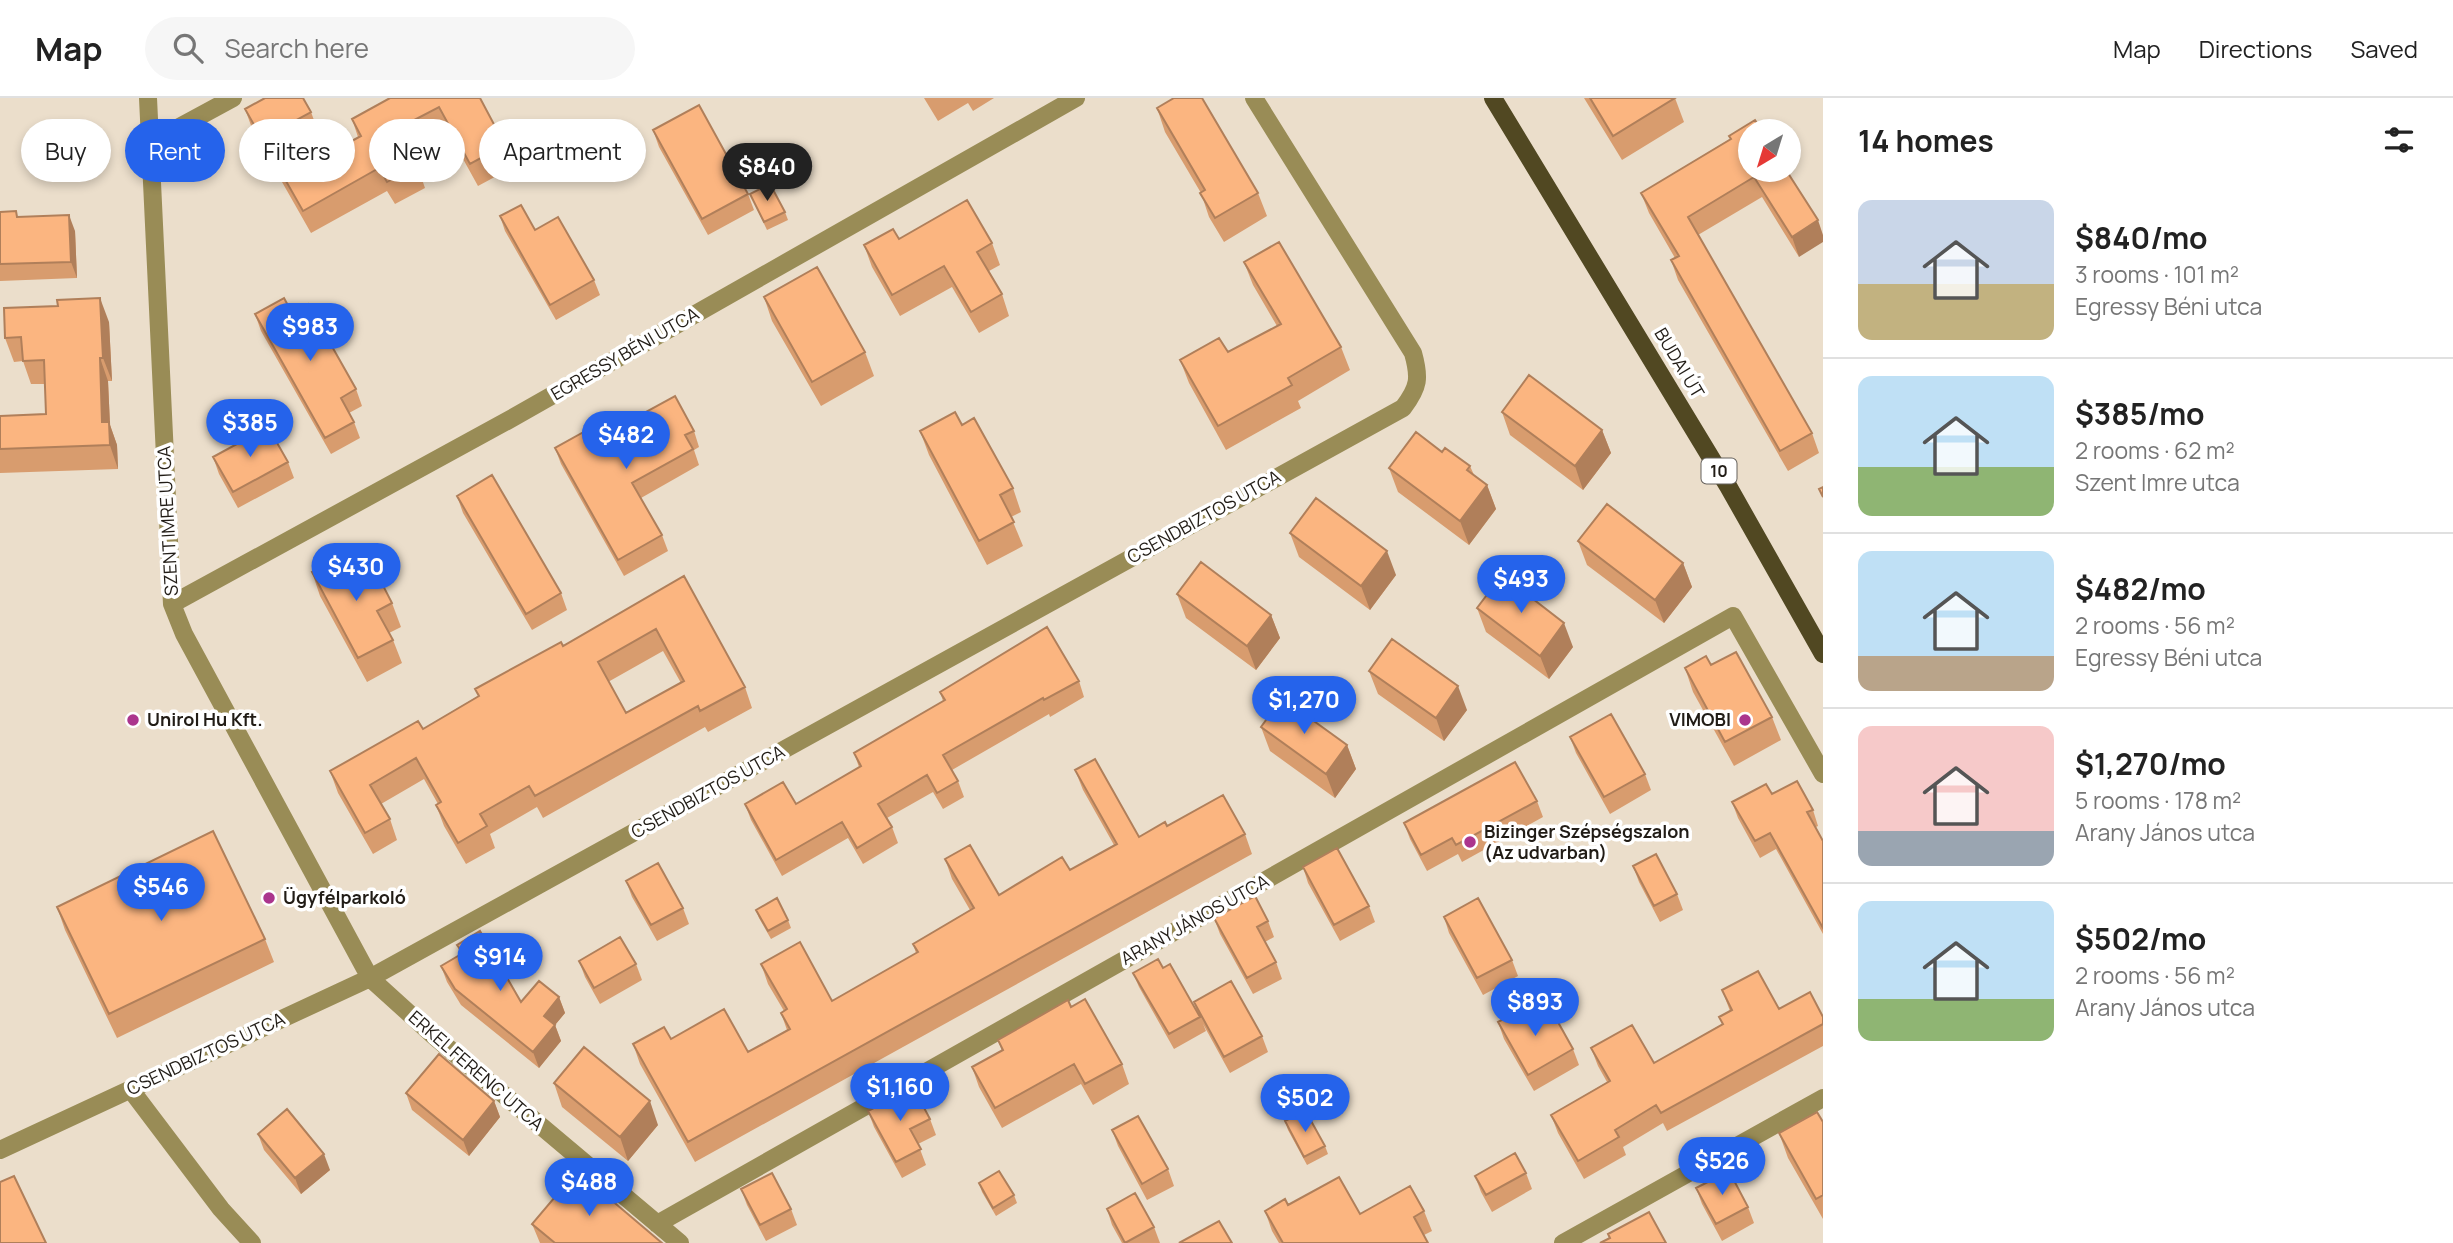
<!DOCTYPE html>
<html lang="en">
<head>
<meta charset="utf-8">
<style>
  :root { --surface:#fff; --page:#f6f6f6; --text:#222; --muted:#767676; --line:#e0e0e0; --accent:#2563eb }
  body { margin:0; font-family:Manrope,sans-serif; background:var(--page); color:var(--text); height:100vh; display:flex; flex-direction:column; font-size:26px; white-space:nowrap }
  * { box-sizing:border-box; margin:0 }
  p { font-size:23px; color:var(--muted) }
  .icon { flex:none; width:38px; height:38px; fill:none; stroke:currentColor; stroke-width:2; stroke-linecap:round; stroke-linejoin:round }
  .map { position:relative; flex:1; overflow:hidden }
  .panel { display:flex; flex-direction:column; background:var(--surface); width:630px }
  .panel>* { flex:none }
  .top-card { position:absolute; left:21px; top:21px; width:665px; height:63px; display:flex; gap:14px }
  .needle { width:46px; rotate:218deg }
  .tools { position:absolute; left:1738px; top:21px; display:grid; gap:14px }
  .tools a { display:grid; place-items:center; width:63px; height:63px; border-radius:50%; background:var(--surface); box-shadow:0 4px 10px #0003; font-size:35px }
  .price { position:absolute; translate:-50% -60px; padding:0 16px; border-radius:24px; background:var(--accent); color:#fff; font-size:23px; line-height:46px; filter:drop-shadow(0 2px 4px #0008) }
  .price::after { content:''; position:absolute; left:50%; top:42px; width:21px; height:16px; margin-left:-10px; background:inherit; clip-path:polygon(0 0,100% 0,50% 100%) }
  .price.selected { background:#222; color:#fff }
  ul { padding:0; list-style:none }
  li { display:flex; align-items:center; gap:21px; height:175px; padding:0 35px }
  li+li { border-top:2px solid var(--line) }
  li span { display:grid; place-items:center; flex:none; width:196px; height:140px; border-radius:14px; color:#555 }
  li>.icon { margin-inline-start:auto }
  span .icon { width:84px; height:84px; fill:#fffc; stroke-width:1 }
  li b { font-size:30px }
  h2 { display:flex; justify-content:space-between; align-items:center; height:84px; padding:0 35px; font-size:30px }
  .chip { padding:0 24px; border-radius:32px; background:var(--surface); box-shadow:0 4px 10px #0003; font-size:24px; line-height:63px }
  .chip.selected { background:var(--accent); color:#fff }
  header { display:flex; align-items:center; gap:42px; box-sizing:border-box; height:98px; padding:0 35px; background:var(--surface); border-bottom:2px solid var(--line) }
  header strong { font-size:33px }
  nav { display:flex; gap:38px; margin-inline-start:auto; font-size:24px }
  .search { width:490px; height:63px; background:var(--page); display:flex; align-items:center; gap:18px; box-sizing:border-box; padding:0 24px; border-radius:38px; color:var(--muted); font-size:26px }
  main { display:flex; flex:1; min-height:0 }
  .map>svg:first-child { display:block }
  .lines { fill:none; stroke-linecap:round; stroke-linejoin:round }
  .minor { stroke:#998c56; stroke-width:18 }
  .primary { stroke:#514822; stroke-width:18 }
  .wall { fill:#d89c6e; fill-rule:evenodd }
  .shaded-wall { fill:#b07f5a }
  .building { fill:#fbb580; stroke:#b07f5a; stroke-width:2; fill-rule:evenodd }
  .poi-dot { fill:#ab358d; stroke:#fff; stroke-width:2.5 }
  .labels { text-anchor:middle; stroke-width:7; stroke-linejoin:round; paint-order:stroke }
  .shield { fill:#fff; stroke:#64605c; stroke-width:2 }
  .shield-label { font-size:16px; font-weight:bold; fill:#211c16 }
  .street-label { font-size:18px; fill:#211c16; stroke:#fff }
  .poi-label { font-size:18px; font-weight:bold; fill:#211c16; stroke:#fff; text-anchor:start }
</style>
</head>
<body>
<header>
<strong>Map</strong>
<div class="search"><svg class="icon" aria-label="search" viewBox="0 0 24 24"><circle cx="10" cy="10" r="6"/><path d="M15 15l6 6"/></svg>Search here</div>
<nav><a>Map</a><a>Directions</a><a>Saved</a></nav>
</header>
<main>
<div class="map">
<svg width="1823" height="1145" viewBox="0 0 1823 1145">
  <rect width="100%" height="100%" fill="#ebdecb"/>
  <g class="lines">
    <path class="minor" d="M148 0 172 506 184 536 370 880 434 938 680 1145
      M150 45 233 0
      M172 506 507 323 1076 0
      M131 992 221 1111 252 1145
      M0 1052 370 880 1403 310C1419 289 1420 280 1413 255L1254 0
      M657 1126 1733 518 1823 676
      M1563 1145 1823 1000"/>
    <path class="primary" d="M1493 0 1728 388 1823 556"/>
  </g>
  <path class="wall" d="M480 0 505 47 513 69 478 88 447 32 408 52 417 67 425 90 395 106 387 93 311 135 253 33 245 11 311 14 319 36 304 44 315 63 358 39 352 21Z
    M924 0H994L973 13 968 5 938 23Z
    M1584 0H1675L1684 24 1622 62Z
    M1157 10 1258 95 1267 118 1224 144 1209 119 1201 95 1165 34Z
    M653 32 748 96 754 112 708 137 659 49Z
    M1729 38 1786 72 1799 159 1762 99 1698 137 1812 335 1819 355 1788 373 1678 182 1671 162 1675 160 1649 115 1641 95 1730 41Z
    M750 96 785 114 788 122 767 132Z
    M0 114 75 133 77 180 0 183Z
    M500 118 535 132 594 182 600 197 556 222 505 133Z
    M899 141 992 145 1000 167 989 173 1002 196 1009 218 979 235 952 189 900 218 872 169 864 147Z
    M1244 164 1341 249 1350 272 1298 303 1301 310 1226 352 1189 285 1180 262 1228 254 1277 228 1253 187Z
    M764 199 865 254 874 278 821 308 772 223Z
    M255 216 356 291 362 308 349 315 354 324 360 340 331 356 261 233Z
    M109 224 112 283H108L110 327 117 347 118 371 0 375V318L46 316 45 286H31L23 263 14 264 5 240Z
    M1502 314 1602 332 1611 355 1583 392 1510 337Z
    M962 327 1013 390 1021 414 1011 419 1023 448 987 467 929 357 920 333Z
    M694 333 699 349 694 352 699 367 641 400 662 437 668 453 624 478 561 366 555 350Z
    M1442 354 1470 368 1474 377 1487 387 1496 411 1469 447 1398 394 1389 370Z
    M213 359 288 364 294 380 238 410 219 376Z
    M457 398 561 495 567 512 532 532 463 415Z
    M1290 435 1396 477 1370 512 1299 459Z
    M1578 443 1683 465 1692 489 1664 525 1587 467Z
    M312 474 359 478 392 505 401 529 389 535 393 542 402 565 367 584 320 498Z
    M684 478 745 589 752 610 708 634 705 629 543 720 537 709 490 736 495 750 466 766 444 728 436 707 438 706 424 681 381 706 390 721 397 742 373 756 338 695 330 673 423 631 478 598 475 591 563 548ZM663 553 681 585 626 615 608 584Z
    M1177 496 1271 517 1280 540 1256 572 1186 520Z
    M1477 510 1573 549 1549 581 1486 534Z
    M1711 567 1772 619 1781 642 1734 668 1693 594 1685 570Z
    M1369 573 1467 612 1444 643 1378 596Z
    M1079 583 1084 599 1050 619 1049 616 952 672 958 683 964 699 943 711 933 694 887 720 892 729 898 745 863 766 848 740 782 778 751 722 745 706H796L859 669 854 655 943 603 940 594Z
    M1261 629 1347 647 1356 671 1335 700 1270 653Z
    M1570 639 1645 676 1651 692 1610 716 1576 655Z
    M1075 672 1139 739 1167 728 1245 736 1252 756 695 1064 640 966 633 946 671 941 748 954 787 932 781 915 784 913 768 886 761 866 832 903 916 855 913 846 970 812 952 781 945 761 999 797 1070 772 1114 747 1083 692Z
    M1537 703 1543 719 1462 764 1458 756 1427 773 1410 741 1404 725Z
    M1732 704 1813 712 1818 728 1816 729 1823 743V836L1776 751 1760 760 1738 720Z
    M1633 768 1677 796 1683 812 1660 824 1639 784Z
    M1303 769 1369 808 1375 824 1340 843 1308 785Z
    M626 783 683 810 689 826 657 843 632 799Z
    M57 809 265 841 274 864 117 940 65 832Z
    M756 812 788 822 791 830 771 841 759 820Z
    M1444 819 1512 862 1518 878 1483 897 1449 835Z
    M1214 820 1268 823 1274 839 1265 844 1276 864 1282 881 1253 896 1220 836Z
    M457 847 521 904 559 899 565 915 555 927 561 943 539 970 461 907 447 884 441 868 461 857Z
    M579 863 636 866 642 882 600 906 585 879Z
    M1163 870 1197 914 1194 904 1262 938 1268 954 1230 975 1203 926 1206 933 1174 951 1139 889 1133 875Z
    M1722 892 1779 911 1823 919V948L1667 1033 1663 1025 1623 1049 1626 1057 1584 1081 1558 1035 1551 1017 1607 984 1598 968 1591 950 1654 965 1722 926 1719 919 1730 913Z
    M1071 909 1122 966 1129 986 1093 1007 1081 986 1002 1030 979 989 972 969 1002 953 998 942Z
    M1534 917 1573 951 1579 967 1534 993 1504 941 1498 924Z
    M554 985 658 1027 628 1063 562 1009Z
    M406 995 494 1003 500 1019 469 1058 412 1012Z
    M868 1013 930 1021 936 1037 918 1046 926 1067 902 1080 874 1029Z
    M1285 1023 1325 1048 1328 1056 1307 1067 1288 1032Z
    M1823 1024V1121L1788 1060 1779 1035Z
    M1112 1032 1168 1071 1174 1088 1147 1102 1118 1048Z
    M258 1036 330 1072 301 1096 264 1052Z
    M1526 1075 1532 1091 1492 1114 1481 1094 1475 1078Z
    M979 1085 1014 1097 1017 1105 996 1118 982 1094Z
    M1696 1090 1748 1109 1754 1125 1722 1143 1702 1106Z
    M741 1091 791 1111 797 1127 766 1143 747 1107Z
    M1288 1107 1360 1116 1424 1113 1432 1133 1424 1137 1428 1145H1279L1272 1133 1265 1113Z
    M1107 1111 1154 1129 1160 1145H1122L1112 1127Z
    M532 1126 662 1145H540Z"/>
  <path class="shaded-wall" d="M69 117 75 133 77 180 71 164Z
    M1818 122 1823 137V144L1799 159 1792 139Z
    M100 200 109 224 112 283 103 260Z
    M100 260 108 283 110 327 117 347 118 371 102 324Z
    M1602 332 1611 355 1583 392 1575 368Z
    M1487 387 1496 411 1469 447 1460 423Z
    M1387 453 1396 477 1370 512 1361 488Z
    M1683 465 1692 489 1664 525 1655 502Z
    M1271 517 1280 540 1256 572 1247 548Z
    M1564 525 1573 549 1549 581 1540 558Z
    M1458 588 1467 612 1444 643 1436 620Z
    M1347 647 1356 671 1335 700 1326 676Z
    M559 899 565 915 555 927 561 943 539 970 533 954 544 918Z
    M494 1003 500 1019 469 1058 463 1042Z
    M650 1003 658 1027 628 1063 620 1039Z
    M324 1056 330 1072 301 1096 295 1080Z"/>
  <path class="building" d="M265 0H303L311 14 293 24 315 63 361 38 352 21 390 0H480L505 47 470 66 439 9 397 31 417 67 387 84 379 70 303 113 245 11Z
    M1174 0H1202L1258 95 1215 120 1200 95 1205 92 1157 10Z
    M1590 0H1675L1613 38Z
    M699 7 748 96 702 121 653 32Z
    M1755 22 1762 33H1750V72H1786L1818 122 1792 139 1754 79 1688 119 1812 335 1780 353 1671 162 1679 158 1641 95 1731 41 1729 38Z
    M770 86 785 114 764 124 750 96Z
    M967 102 992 145 977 154 1002 196 971 214 944 168 892 197 864 147 893 131 899 141Z
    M521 107 535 132 558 119 594 182 550 207 500 118Z
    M16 113 17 119 69 117 71 164 0 166V114Z
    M1279 144 1341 249 1288 280 1292 287 1218 328 1180 262 1219 240 1228 254 1281 226 1244 164Z
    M817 169 865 254 812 284 764 199Z
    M100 200 103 260H100L102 324H109L110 347 0 351V318L46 316 44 262 23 263 21 239 5 240 4 210 58 208 57 202Z
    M284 200 292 215 308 206 356 291 341 300 354 324 325 340 255 216Z
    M1529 277 1602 332 1575 368 1502 314Z
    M675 298 694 333 685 337 693 351 632 385 662 437 618 462 555 350 598 326 604 337Z
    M955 314 962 327 974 320 1013 390 1000 397 1014 424 979 443 920 333Z
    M268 329 288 364 233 394 213 359Z
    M1416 334 1442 354 1445 350 1470 368 1467 372 1487 387 1460 423 1389 370Z
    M492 377 561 495 526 516 457 398Z
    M1823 389V399L1819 391Z
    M1316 400 1387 453 1361 488 1290 435Z
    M1607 406 1683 465 1655 502 1578 443Z
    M347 455 359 478 374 470 392 505 377 513 393 542 358 560 312 474Z
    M1201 464 1271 517 1247 548 1177 496Z
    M1502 477 1564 525 1540 558 1477 510Z
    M684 478 745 589 700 613 698 608 535 698 529 688 480 716 487 728 458 745 436 707 441 704 416 660 370 687 390 721 365 735 330 673 418 623 423 631 479 598 475 591 561 544 563 548ZM656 531 684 583 626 615 598 564Z
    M1047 529 1079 583 1044 602 1043 600 943 657 958 683 937 695 927 677 878 706 892 729 857 750 842 724 776 762 745 706 783 684 796 706 861 668 854 655 945 602 940 594Z
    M1392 541 1458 588 1436 620 1369 573Z
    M1736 554 1772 619 1725 644 1685 570 1706 558 1711 567Z
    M1282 600 1347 647 1326 676 1261 629Z
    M1611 616 1645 676 1604 699 1570 639Z
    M1095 661 1139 739 1165 724 1167 728 1223 697 1245 736 688 1044 633 946 664 929 671 941 724 911 748 954 790 931 781 915 787 911 761 866 800 844 832 903 918 854 913 846 974 810 945 761 970 747 999 797 1062 759 1070 772 1117 746 1075 672Z
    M1515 664 1537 703 1456 747 1452 740 1421 757 1404 725Z
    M1797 683 1813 712 1807 714 1823 743V830L1770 735 1755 743 1732 704 1766 686 1772 696Z
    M213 733 265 841 109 916 57 809Z
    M1337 750 1369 808 1334 827 1303 769Z
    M1656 756 1677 796 1654 808 1633 768Z
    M658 765 683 810 651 827 626 783Z
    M1255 798 1268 823 1257 829 1276 864 1247 880 1214 820Z
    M777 800 788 822 768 833 756 812Z
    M1478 800 1512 862 1477 880 1444 819Z
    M480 833 521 904 539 883 559 899 544 918 555 927 533 954 455 891 441 868 463 855 457 847Z
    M620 839 636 866 594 890 579 863Z
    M1158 861 1163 870 1170 866 1200 919 1169 936 1133 875Z
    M1758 873 1779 911 1810 894 1823 919V926L1661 1015 1656 1007 1615 1032 1619 1039 1578 1063 1551 1017 1610 983 1591 950 1632 927 1654 965 1723 926 1719 919 1732 912 1722 892Z
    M1231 883 1262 938 1224 959 1194 904Z
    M1085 901 1122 966 1085 986 1074 966 995 1010 972 969 1003 952 998 942 1068 902 1071 909Z
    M1529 907 1534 917 1549 908 1573 951 1528 977 1498 924Z
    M584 949 650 1003 620 1039 554 985Z
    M439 956 494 1003 463 1042 406 995Z
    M913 989 930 1021 910 1031 921 1051 896 1064 868 1013Z
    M287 1011 324 1056 295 1080 258 1036Z
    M1305 1012 1325 1048 1304 1059 1285 1023Z
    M1817 1014 1823 1024V1097L1816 1101 1779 1035Z
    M1138 1018 1168 1071 1142 1086 1112 1032Z
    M1515 1055 1526 1075 1486 1097 1475 1078Z
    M577 1073 662 1145H555L532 1126Z
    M999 1073 1014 1097 993 1110 979 1085Z
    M1729 1073 1748 1109 1716 1126 1696 1090Z
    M772 1075 791 1111 760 1127 741 1091Z
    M14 1078 46 1145H0V1084Z
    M1339 1079 1360 1116 1410 1088 1424 1113 1414 1119 1428 1145H1283L1265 1113 1285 1101 1288 1107Z
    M1135 1095 1154 1129 1125 1145 1107 1111Z
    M1649 1114 1666 1145H1600L1610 1140 1608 1136Z
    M1219 1123 1232 1145H1179Z"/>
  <g class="poi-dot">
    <circle cx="133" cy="622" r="7"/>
    <circle cx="1745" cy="622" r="7"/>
    <circle cx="1470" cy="744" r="7"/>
    <circle cx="269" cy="800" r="7"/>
  </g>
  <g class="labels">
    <rect class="shield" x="1701.5" y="360.5" width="35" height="25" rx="5"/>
    <g class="shield-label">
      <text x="1719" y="379">10</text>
    </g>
    <g class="street-label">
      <text transform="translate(625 256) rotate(-30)" y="6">EGRESSY BÉNI UTCA</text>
      <text transform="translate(1679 265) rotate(59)" y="6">BUDAI ÚT</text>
      <text transform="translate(1204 419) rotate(-29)" y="6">CSENDBIZTOS UTCA</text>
      <text transform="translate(168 423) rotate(-93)" y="6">SZENT IMRE UTCA</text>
      <text transform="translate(708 694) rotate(-29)" y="6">CSENDBIZTOS UTCA</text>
      <text transform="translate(1195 822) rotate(-29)" y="6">ARANY JÁNOS UTCA</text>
      <text transform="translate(206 956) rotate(-25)" y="6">CSENDBIZTOS UTCA</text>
      <text transform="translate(476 973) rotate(41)" y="6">ERKEL FERENC UTCA</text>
    </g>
    <g class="poi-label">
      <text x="147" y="628">Unirol Hu Kft.</text>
      <text x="1731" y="628" text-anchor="end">VIMOBI</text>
      <text x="1484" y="740">Bizinger Szépségszalon<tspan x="1484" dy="21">(Az udvarban)</tspan></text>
      <text x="283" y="806">Ügyfélparkoló</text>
    </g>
  </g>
</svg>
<div class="tools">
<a><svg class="needle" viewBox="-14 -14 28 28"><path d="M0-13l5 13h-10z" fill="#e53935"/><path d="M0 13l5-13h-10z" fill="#767676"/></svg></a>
</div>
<b class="price selected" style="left:767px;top:105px">$840</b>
<b class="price" style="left:310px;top:265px">$983</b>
<b class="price" style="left:250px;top:361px">$385</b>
<b class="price" style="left:626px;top:373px">$482</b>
<b class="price" style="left:356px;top:505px">$430</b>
<b class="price" style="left:1521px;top:517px">$493</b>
<b class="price" style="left:1304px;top:638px">$1,270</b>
<b class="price" style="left:161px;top:825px">$546</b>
<b class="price" style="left:500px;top:895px">$914</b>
<b class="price" style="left:1535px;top:940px">$893</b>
<b class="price" style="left:900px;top:1025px">$1,160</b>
<b class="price" style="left:1305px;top:1036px">$502</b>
<b class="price" style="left:1722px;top:1099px">$526</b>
<b class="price" style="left:589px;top:1120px">$488</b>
<div class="top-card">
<a class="chip">Buy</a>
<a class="chip selected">Rent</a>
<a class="chip">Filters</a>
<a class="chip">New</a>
<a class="chip">Apartment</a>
</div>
</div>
<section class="panel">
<h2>14 homes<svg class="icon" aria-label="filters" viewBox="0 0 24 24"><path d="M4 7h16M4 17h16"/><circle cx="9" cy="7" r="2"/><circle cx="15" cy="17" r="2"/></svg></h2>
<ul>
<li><span style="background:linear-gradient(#c9d6e8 60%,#c2b280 0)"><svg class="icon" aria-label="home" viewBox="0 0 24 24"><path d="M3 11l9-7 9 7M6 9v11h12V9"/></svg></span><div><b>$840/mo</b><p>3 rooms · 101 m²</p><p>Egressy Béni utca</p></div></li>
<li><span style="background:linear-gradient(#bfe0f5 65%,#8fb573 0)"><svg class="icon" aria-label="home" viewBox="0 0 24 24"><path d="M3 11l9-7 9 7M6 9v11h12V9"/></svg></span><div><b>$385/mo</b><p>2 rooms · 62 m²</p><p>Szent Imre utca</p></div></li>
<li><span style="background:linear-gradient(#bfe0f5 75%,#b9a48a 0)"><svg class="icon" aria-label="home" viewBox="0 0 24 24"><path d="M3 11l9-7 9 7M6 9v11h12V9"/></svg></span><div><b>$482/mo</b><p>2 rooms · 56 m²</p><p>Egressy Béni utca</p></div></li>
<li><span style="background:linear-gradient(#f6c9c9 75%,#9aa5b1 0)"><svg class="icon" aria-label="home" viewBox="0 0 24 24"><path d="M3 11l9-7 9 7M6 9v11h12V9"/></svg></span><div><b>$1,270/mo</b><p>5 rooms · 178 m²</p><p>Arany János utca</p></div></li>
<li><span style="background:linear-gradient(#bfe0f5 70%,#8fb573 0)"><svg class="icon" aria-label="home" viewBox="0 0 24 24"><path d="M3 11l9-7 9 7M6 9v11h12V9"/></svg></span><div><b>$502/mo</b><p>2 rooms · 56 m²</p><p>Arany János utca</p></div></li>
</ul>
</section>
</main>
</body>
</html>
